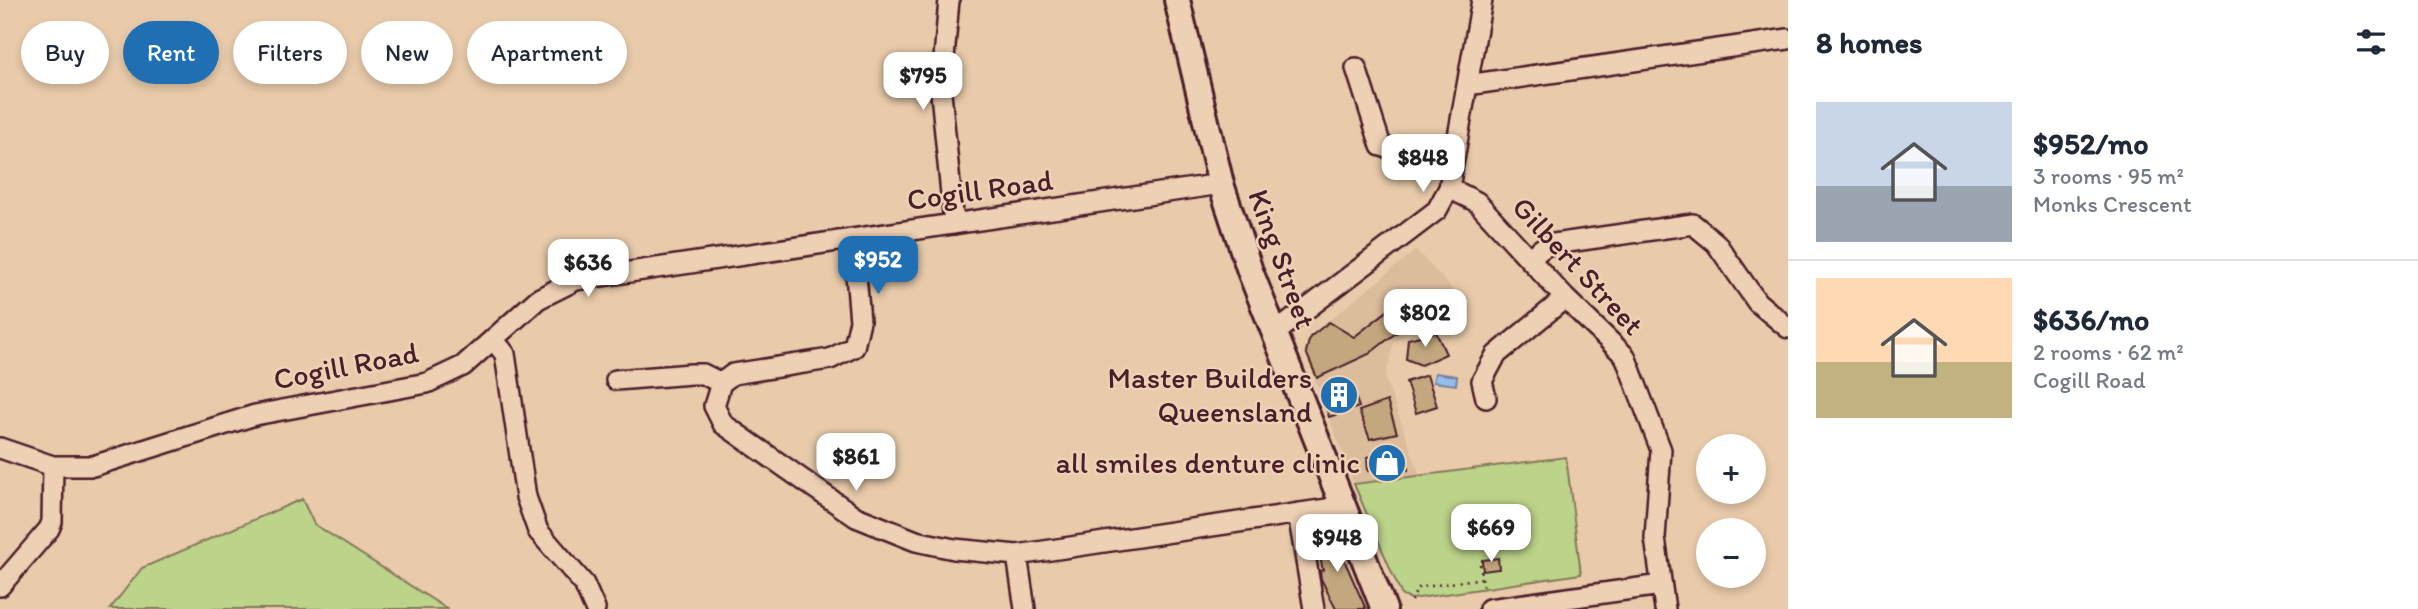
<!DOCTYPE html>
<html lang="en">
<head>
<meta charset="utf-8">
<style>
  :root { --surface:#fff; --page:#f2f2f3; --text:#1f2937; --muted:#747a83; --line:#e0e1e3; --accent:#1f6fb2 }
  body { margin:0; font-family:Itim,sans-serif; background:var(--page); color:var(--text); height:100vh; display:flex; flex-direction:column; font-size:26px; white-space:nowrap }
  * { box-sizing:border-box; margin:0 }
  p { font-size:23px; color:var(--muted) }
  .icon { flex:none; width:38px; height:38px; fill:none; stroke:currentColor; stroke-width:2; stroke-linecap:round; stroke-linejoin:round }
  .map { position:relative; flex:1; overflow:hidden }
  .side { display:flex; flex-direction:column; background:var(--surface); width:630px }
  .side>* { flex:none }
  .hud { position:absolute; left:21px; top:21px; width:665px; height:63px; display:flex; gap:14px }
  .fabs { position:absolute; left:1696px; top:434px; display:grid; gap:14px }
  .fabs a { display:grid; place-items:center; width:70px; height:70px; border-radius:50%; background:var(--surface); box-shadow:0 4px 10px #0003; font-size:35px }
  .price { position:absolute; translate:-50% -60px; padding:0 16px; border-radius:14px; background:#fff; color:#222; font-size:23px; line-height:46px; filter:drop-shadow(0 2px 4px #0008) }
  .price::after { content:''; position:absolute; left:50%; top:42px; width:21px; height:16px; margin-left:-10px; background:inherit; clip-path:polygon(0 0,100% 0,50% 100%) }
  .price.selected { background:var(--accent); color:#fff }
  ul { padding:0; list-style:none }
  li { display:flex; align-items:center; gap:21px; height:175px; padding:0 28px }
  li+li { border-top:2px solid var(--line) }
  li span { display:grid; place-items:center; flex:none; width:196px; height:140px; border-radius:0px; color:#555 }
  li>.icon { margin-inline-start:auto }
  span .icon { width:84px; height:84px; fill:#fffc; stroke-width:1 }
  li b { font-size:30px }
  h2 { display:flex; justify-content:space-between; align-items:center; height:84px; padding:0 28px; font-size:30px }
  .tag { padding:0 24px; border-radius:32px; background:var(--surface); box-shadow:0 4px 10px #0003; font-size:24px; line-height:63px }
  .tag.selected { background:var(--accent); color:#fff }
  main { display:flex; flex:1; min-height:0 }
  .map>svg:first-child { display:block }
  .built { fill:#dbbd9c }
  .green { fill:#bcd38a; stroke:#83795a; stroke-width:2 }
  .water { fill:#92beeb; stroke:#757e9e; stroke-width:2 }
  .building { fill:#c3a77e; stroke:#4a1f2b; stroke-width:2 }
  .lines { fill:none; stroke-linecap:round; stroke-linejoin:round }
  .minor-casing { stroke:#4a1f2b; stroke-width:24 }
  .major-casing { stroke:#4a1f2b; stroke-width:30 }
  .path { stroke:#4a1f2b; stroke-width:2.5; stroke-dasharray:2 5; stroke-linecap:butt }
  .minor { stroke:#eed0b4; stroke-width:19 }
  .major { stroke:#eed0b4; stroke-width:24 }
  .labels { text-anchor:middle; stroke-width:5; stroke-linejoin:round; paint-order:stroke }
  .street-label { font-size:30px; fill:#4a1f2b; stroke:#eed0b4 }
  .poi-label { font-size:30px; fill:#4a1f2b; stroke:#eed0b4; text-anchor:end }
</style>
</head>
<body>
<main>
<div class="map">
<svg width="1788" height="609" viewBox="0 0 1788 609">
  <rect width="100%" height="100%" fill="#e9cbab"/>
  <filter id="ink" filterUnits="userSpaceOnUse"><feTurbulence type="fractalNoise" baseFrequency=".0143" numOctaves="2"/><feDisplacementMap in="SourceGraphic" scale="14" xChannelSelector="R" yChannelSelector="G"/><feConvolveMatrix kernelMatrix="1 2 1 2 8 2 1 2 1" color-interpolation-filters="sRGB"/></filter>
  <g filter="url(#ink)">
    <path class="built" d="M1416 250 1457 294 1394 342 1385 378 1420 475 1354 484 1305 353 1309 337Z
      M1325 524 1335 532 1367 609H1322L1309 530Z"/>
    <path class="green" d="M1566 457 1581 574 1412 599 1402 596 1354 484Z
      M302 499 314 524 447 609H110L142 568Z"/>
    <path class="water" d="M1435 373 1457 376 1456 385 1433 382Z"/>
    <path class="building" d="M1405 297 1419 315 1369 354 1317 378 1306 352 1310 337 1329 322 1354 337Z
      M1436 332 1446 354 1421 365 1406 359 1408 339Z
      M1427 375 1437 406 1416 413 1406 382Z
      M1350 383 1359 407 1329 417 1321 391Z
      M1387 401 1397 433 1370 439 1359 411Z
      M1406 453 1408 470 1375 473 1374 470 1368 471 1367 457Z
      M1323 530 1333 535 1366 609H1336L1321 579 1320 571 1323 570 1314 533Z
      M1498 558 1499 569 1483 571 1482 560Z"/>
    <g class="lines">
      <defs>
        <path id="minor" d="M949 0 941 93 954 224
          M1356 68 1381 146 1422 158 1453 163
          M1467 85 1788 39
          M1449 188 1477 202 1565 298 1625 356 1661 450 1655 538 1665 609
          M853 239 860 321 854 347 830 359 733 374 721 383 714 406 723 424 856 517 916 541 954 549 1017 555 1327 509 1342 503
          M1529 258 1547 245 1693 224 1716 243 1757 302 1788 328
          M1275 333 1437 210 1449 188 1482 0
          M493 339 505 354 526 497 538 531 584 584 595 609
          M616 380 691 374H703L721 383
          M1486 398 1482 381 1496 355 1565 298
          M0 448 53 466H93L255 415 427 383 463 366 538 299 576 280 1221 184
          M1298 513 1314 609
          M1017 555 1025 609
          M0 586 49 529 52 522 53 466
          M1489 609 1661 585"/>
        <path id="major" d="M1177 0 1221 184 1250 271 1384 609"/>
      </defs>
      <use href="#minor" class="minor-casing"/>
      <use href="#major" class="major-casing"/>
      <path class="path" d="M1480 564 1484 591
        M1411 601 1418 588 1482 578"/>
      <use href="#minor" class="minor"/>
      <use href="#major" class="major"/>
    </g>
  </g>
  <defs>
    <symbol id="building-disc" viewBox="-11 -11 22 22"><circle r="9.5" fill="#1f6fb2" stroke="#eed0b4"/><path d="M-4-6H4V6H1V3H-1V6H-4ZM-2.5-4.3h1.7v1.8h-1.7ZM.8-4.3h1.7v1.8H.8ZM-2.5-1h1.7V.8h-1.7ZM.8-1h1.7V.8H.8Z" fill="#fff"/></symbol>
    <symbol id="shop-disc" viewBox="-11 -11 22 22"><circle r="9.5" fill="#1f6fb2" stroke="#eed0b4"/><path d="M-5-2.5h2.3a2.7 3.5 0 0 1 5.4 0H5L5.5 6h-11ZM-1.5-2.5h3a1.5 2.3 0 0 0-3 0Z" fill="#fff"/></symbol>
  </defs>
  <g fill-rule="evenodd">
    <use href="#building-disc" x="1317" y="373" width="44" height="44"/>
    <use href="#shop-disc" x="1365" y="441" width="44" height="44"/>
  </g>
  <g class="labels">
    <g class="street-label">
      <text transform="translate(980 190) rotate(-8)" y="10">Cogill Road</text>
      <text transform="translate(1282 259) rotate(70)" y="10">King Street</text>
      <text transform="translate(1578 266) rotate(47)" y="10">Gilbert Street</text>
      <text transform="translate(346 366) rotate(-11)" y="10">Cogill Road</text>
    </g>
    <g class="poi-label">
      <text x="1312" y="388">Master Builders<tspan x="1312" dy="34">Queensland</tspan></text>
      <text x="1360" y="473">all smiles denture clinic</text>
    </g>
  </g>
</svg>
<div class="fabs">
<a>+</a>
<a>−</a>
</div>
<b class="price" style="left:923px;top:112px">$795</b>
<b class="price" style="left:1423px;top:194px">$848</b>
<b class="price selected" style="left:878px;top:296px">$952</b>
<b class="price" style="left:588px;top:299px">$636</b>
<b class="price" style="left:1425px;top:349px">$802</b>
<b class="price" style="left:856px;top:493px">$861</b>
<b class="price" style="left:1491px;top:564px">$669</b>
<b class="price" style="left:1337px;top:574px">$948</b>
<div class="hud">
<a class="tag">Buy</a>
<a class="tag selected">Rent</a>
<a class="tag">Filters</a>
<a class="tag">New</a>
<a class="tag">Apartment</a>
</div>
</div>
<section class="side">
<h2>8 homes<svg class="icon" aria-label="filters" viewBox="0 0 24 24"><path d="M4 7h16M4 17h16"/><circle cx="9" cy="7" r="2"/><circle cx="15" cy="17" r="2"/></svg></h2>
<ul>
<li><span style="background:linear-gradient(#c9d6e8 60%,#9aa5b1 0)"><svg class="icon" aria-label="home" viewBox="0 0 24 24"><path d="M3 11l9-7 9 7M6 9v11h12V9"/></svg></span><div><b>$952/mo</b><p>3 rooms · 95 m²</p><p>Monks Crescent</p></div></li>
<li><span style="background:linear-gradient(#ffd9b3 60%,#c2b280 0)"><svg class="icon" aria-label="home" viewBox="0 0 24 24"><path d="M3 11l9-7 9 7M6 9v11h12V9"/></svg></span><div><b>$636/mo</b><p>2 rooms · 62 m²</p><p>Cogill Road</p></div></li>
</ul>
</section>
</main>
</body>
</html>
